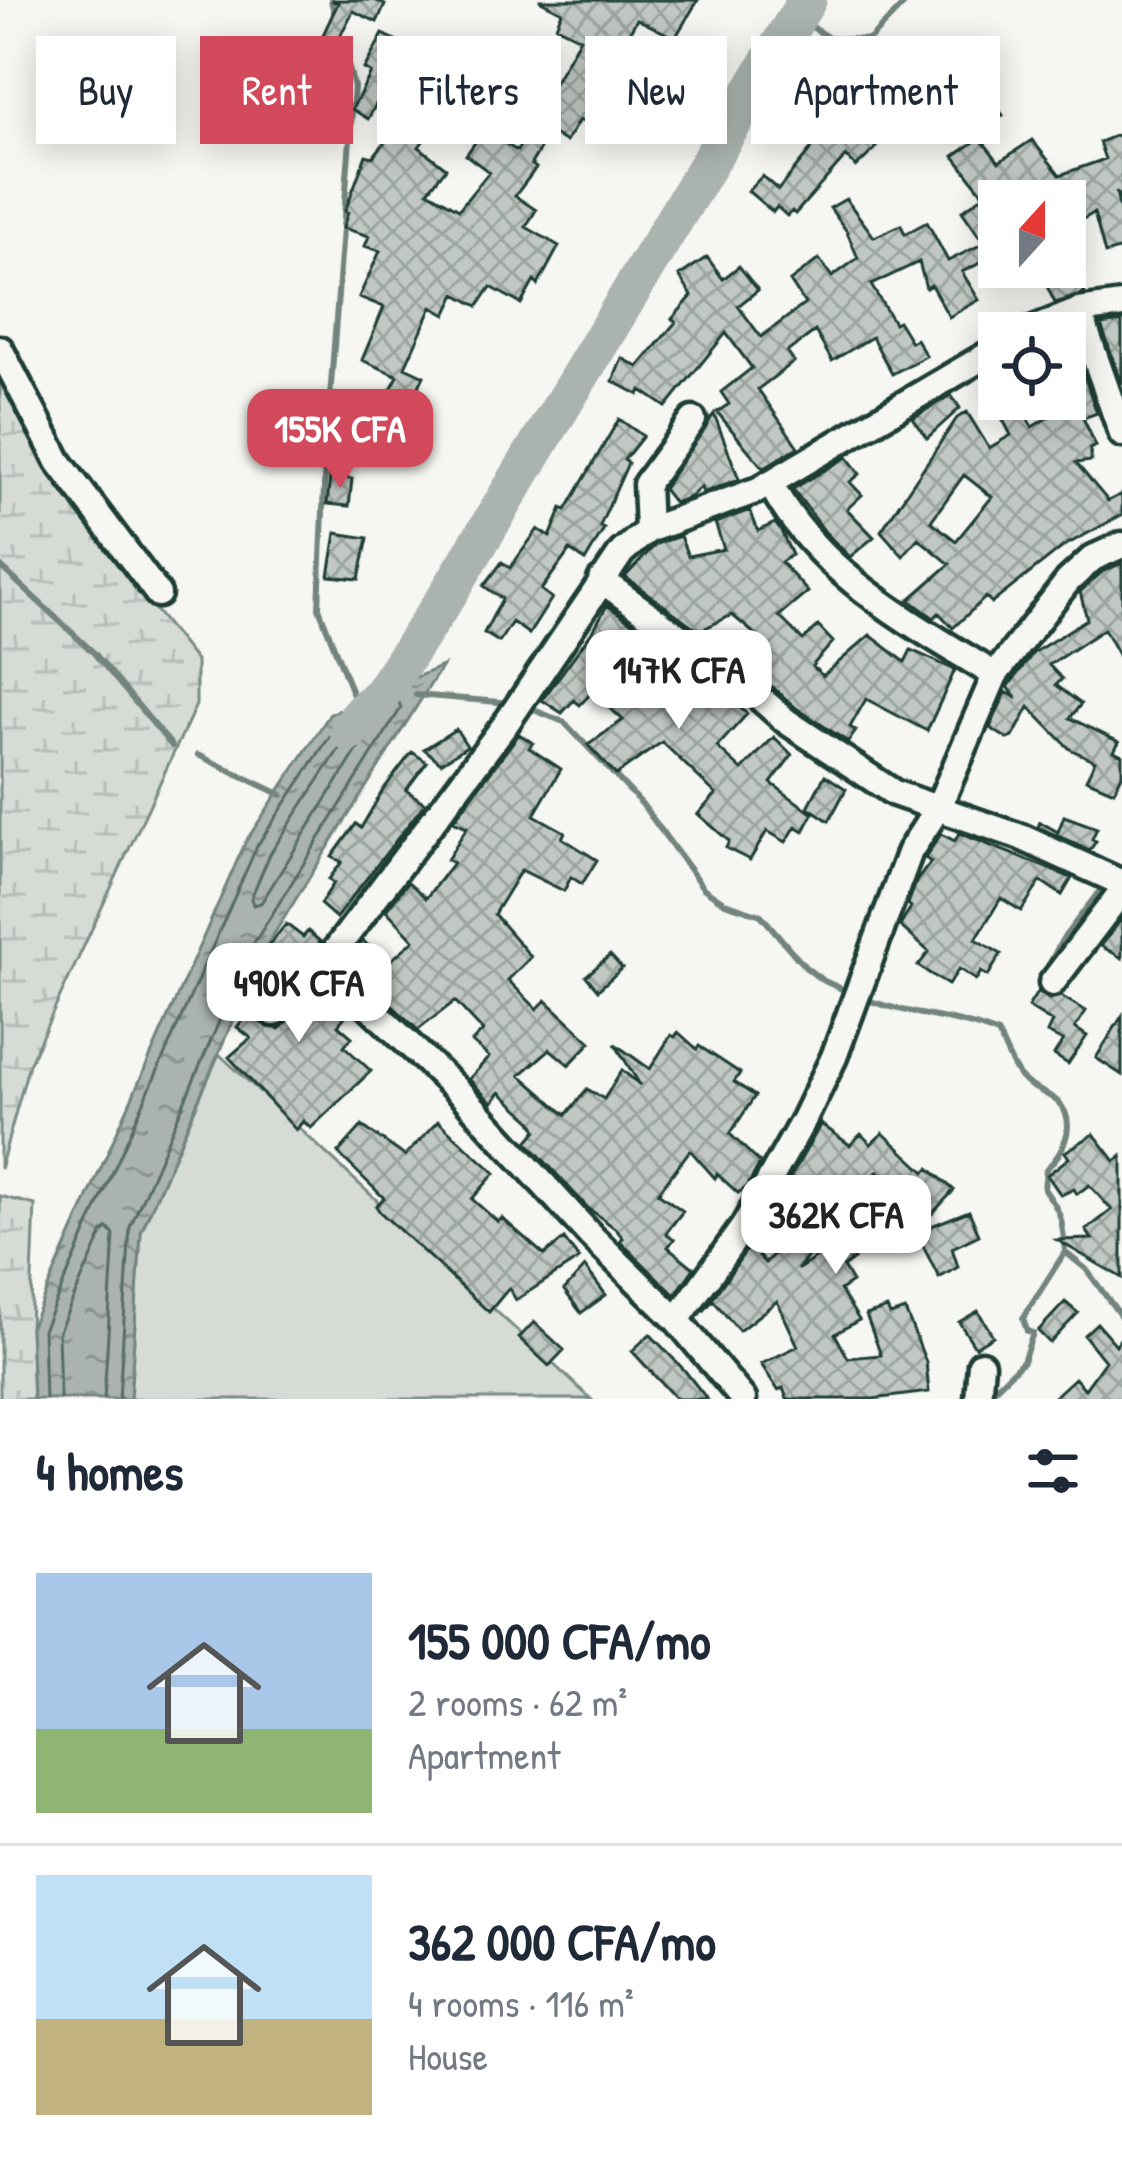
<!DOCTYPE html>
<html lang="en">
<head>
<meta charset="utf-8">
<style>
  :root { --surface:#fff; --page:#f2f2f3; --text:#1f2937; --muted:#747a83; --line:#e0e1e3; --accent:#d1495b }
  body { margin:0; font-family:"Patrick Hand",sans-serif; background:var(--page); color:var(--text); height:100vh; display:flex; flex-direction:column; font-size:45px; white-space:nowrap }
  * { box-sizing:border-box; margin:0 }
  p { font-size:39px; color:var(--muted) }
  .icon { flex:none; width:66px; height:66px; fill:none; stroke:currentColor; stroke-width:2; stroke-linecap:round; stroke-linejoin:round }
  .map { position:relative; height:1399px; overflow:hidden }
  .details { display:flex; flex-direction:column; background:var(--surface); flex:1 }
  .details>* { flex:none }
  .hud { position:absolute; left:36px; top:36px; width:1050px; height:108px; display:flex; gap:24px }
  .needle { width:78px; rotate:21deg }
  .controls { position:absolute; left:978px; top:180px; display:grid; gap:24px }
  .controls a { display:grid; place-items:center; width:108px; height:108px; border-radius:0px; background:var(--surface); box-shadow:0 6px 30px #0003; font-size:60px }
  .price { position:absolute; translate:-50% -102px; padding:0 27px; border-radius:24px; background:#fff; color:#222; font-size:39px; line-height:78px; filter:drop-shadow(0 3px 6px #0008) }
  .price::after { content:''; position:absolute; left:50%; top:72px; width:36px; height:27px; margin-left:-18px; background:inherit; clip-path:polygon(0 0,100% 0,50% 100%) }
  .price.active { background:var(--accent); color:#fff }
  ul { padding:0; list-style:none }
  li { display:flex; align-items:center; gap:36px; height:300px; padding:0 36px }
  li+li { border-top:3px solid var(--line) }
  li span { display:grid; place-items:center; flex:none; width:336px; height:240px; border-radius:0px; color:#555 }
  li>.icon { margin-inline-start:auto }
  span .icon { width:144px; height:144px; fill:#fffc; stroke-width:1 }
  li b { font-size:51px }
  h2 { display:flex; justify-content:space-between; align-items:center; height:144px; padding:0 36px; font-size:51px }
  .pill { padding:0 42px; border-radius:0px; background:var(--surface); box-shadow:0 6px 30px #0003; font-size:42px; line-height:108px }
  .pill.active { background:var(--accent); color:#fff }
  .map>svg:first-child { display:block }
  .grass { fill:#d6dbd6; stroke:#7a8c85; stroke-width:3 }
  .wetland { fill:url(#wetland-marsh); stroke:#7a8c85; stroke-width:3 }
  .water { fill:url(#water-ripples); stroke:#72847d; stroke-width:3 }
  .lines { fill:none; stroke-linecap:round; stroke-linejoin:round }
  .shore { stroke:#576c65; stroke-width:3 }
  .stream { stroke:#72847d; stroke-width:6 }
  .river { stroke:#aab3ae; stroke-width:39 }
  .building { fill:url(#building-cross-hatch); stroke:#1f3d34; stroke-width:3; fill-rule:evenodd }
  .minor-casing { stroke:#1f3d34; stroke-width:33 }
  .minor { stroke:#f6f6f2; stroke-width:24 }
</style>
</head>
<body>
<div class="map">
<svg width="1122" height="1399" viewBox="0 0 1122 1399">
  <defs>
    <pattern id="wetland-marsh" width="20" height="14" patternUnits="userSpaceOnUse" patternTransform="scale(3)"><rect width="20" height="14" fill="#d6dbd6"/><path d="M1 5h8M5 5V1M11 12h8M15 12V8" fill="none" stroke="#b7bdb8"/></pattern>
    <pattern id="water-ripples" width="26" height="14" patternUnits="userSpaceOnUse" patternTransform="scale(3)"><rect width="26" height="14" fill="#aab3ae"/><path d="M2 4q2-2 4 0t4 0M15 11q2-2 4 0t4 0" fill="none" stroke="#8a938e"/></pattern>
    <pattern id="building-cross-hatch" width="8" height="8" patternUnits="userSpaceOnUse" patternTransform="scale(3)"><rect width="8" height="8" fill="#c1c8c3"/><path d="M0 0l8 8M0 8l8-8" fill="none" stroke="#9ca49f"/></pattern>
  </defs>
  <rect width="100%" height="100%" fill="#f6f6f2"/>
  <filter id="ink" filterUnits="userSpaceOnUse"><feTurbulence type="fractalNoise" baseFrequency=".00833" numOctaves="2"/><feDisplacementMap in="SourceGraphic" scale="24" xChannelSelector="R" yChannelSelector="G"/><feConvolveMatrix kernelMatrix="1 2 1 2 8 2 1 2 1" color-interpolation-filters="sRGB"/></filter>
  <g filter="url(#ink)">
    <path class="grass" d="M219 1054 591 1399H130L141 1232Z"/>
    <path class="wetland" d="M0 369 75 510 196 661V705L29 1064 0 1169Z
      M0 1196 35 1205 30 1328 33 1399H0Z"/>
    <path class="water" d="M442 666 262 953 141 1232 130 1399H33L30 1328 246 841 330 714Z"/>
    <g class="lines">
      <path class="shore" d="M356 732 363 735V741L261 903 253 905 251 898 270 854 347 737Z
        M45 1399 43 1330 257 846 338 724 398 700 401 708 251 948 130 1227 119 1399
        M60 1399 58 1333 103 1232 108 1228 114 1235 104 1399"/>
      <path class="stream" d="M331 0 336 20
        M796 17 829 38 869 40 908 0
        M339 32 354 87 325 462 319 608 359 711
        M0 566 94 653 172 746
        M416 695 511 703
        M524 706 564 722 642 804 703 888 725 903 761 915 805 967 822 980 853 994
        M198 755 282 795
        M1043 976 1062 940 1104 885
        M865 999C909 1016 955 1016 998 1034 1005 1048 1011 1065 1020 1077 1031 1090 1048 1092 1059 1103 1078 1123 1063 1154 1046 1169L1044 1189C1064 1216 1062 1222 1065 1252L1086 1269 1122 1318
        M990 1393 1023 1361 1033 1333 1027 1331 1023 1318 1065 1252"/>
      <path class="river" d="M349 732 360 714 382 693 448 594 807 0"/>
    </g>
    <path class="building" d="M331 0H374L385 5 377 22 353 11 335 46 321 39 338 3Z
      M539 0H698L675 38 637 19 612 63 608 60 591 91 633 111 619 140 579 120 566 142 550 132 531 164 536 168 515 196 536 210 526 227 559 246 538 285 534 281 521 304 491 287 478 306 456 294 446 315 432 307 405 367 424 376 412 401 390 391 398 376 362 360 384 307 359 297 380 251 365 246 369 236 343 228 348 212 345 211 366 155 373 157 394 131 398 134 421 104 453 49 490 71 495 65 518 82 521 78 546 97 580 38 556 26 562 12ZM506 97 535 121 517 151 484 130 466 155 489 172 459 209 428 191 446 168 419 147 448 106 484 124Z
      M383 34 408 47 368 119 352 109 371 73 364 69Z
      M979 86 1003 115 977 136 966 122 977 113 964 96Z
      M837 106 876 148 856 167 846 156 795 214 792 211 787 216 777 207 773 212 748 191 762 176 778 190 826 131 818 120Z
      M1122 133V201L1116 192 1122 220V249L1105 254 1094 213 1065 229V201H999V265L993 257 962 272 979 300 949 317 931 285 926 288 919 262 871 285 894 323 898 321 911 342 916 339 926 356 892 374 872 337 832 361 815 331 787 352 794 362 758 389 798 447 763 468 717 412 729 404 721 392 752 368 726 333 666 407 641 390 639 395 613 381 622 358 638 367 676 322 672 319 692 296 679 276 707 257 723 279 739 266 758 290 738 306 761 337 805 304 790 281 819 259 832 277 858 258 846 230 830 208 846 199 874 237 901 225 905 234 927 222 948 261 984 243 962 211 984 195 954 156 980 138 999 162 1032 140 1060 175 1105 159 1099 142Z
      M1067 271 1070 285 1081 281 1085 294 1055 303 1043 278Z
      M1122 322V384L1101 325Z
      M1069 333 1097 413 1083 418 1096 446 1090 449 1091 461 1076 463 1108 501 1122 494V515L1064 546 992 603 986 597 953 628 939 613 934 618 909 600 950 564 918 538 903 556 881 531 957 418 967 412 989 448 1011 435 992 399H1016L1032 427 1057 412 1050 399H1065V334ZM964 475 992 497 956 541 931 521Z
      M951 395 960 408 927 438 913 418Z
      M714 414 739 479 703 493 701 487 690 497 674 503 663 489Z
      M619 419 643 436 624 460 628 463 600 526 604 529 585 561 570 550 541 590 552 598 529 634 512 622 499 642 484 633 502 599 484 586 502 562 510 568 538 529 550 537 562 508 566 510Z
      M847 457 860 474 850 482 862 495 847 509 874 537 850 557 825 532 793 489Z
      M330 477 352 479 349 506 327 504Z
      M750 510 758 531 775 523 781 531 792 555 781 562 808 592 779 616 803 640 818 626 833 642 812 666 823 676 870 635 905 662 911 650 955 670 927 731 866 699 850 727 856 731 848 742 796 708 764 680 768 674 748 659 762 640 732 615 699 631 625 577 656 544 680 536 688 556 724 549 715 523Z
      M336 533 368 538 359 579 329 576Z
      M1122 563V662L1104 629 1049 665 1062 679 1056 685 1081 704 1070 718 1119 742 1114 751 1122 755V775L1114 791 1086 779 1095 761 1070 749 1029 707 1013 737 1008 739 990 728 1006 692 1017 698 1008 687 1033 653 1087 619 1080 592 1102 572Z
      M607 605 635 625 623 632 664 668 682 659 698 688 710 680 747 714 717 747 742 770 774 737 792 755 771 783 813 814 804 831 796 826 786 842 767 831 750 860 726 848 729 841 698 814 716 794 662 742 616 775 588 745 623 720 592 692 580 705 574 700 562 713 542 700 594 629Z
      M456 729 467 746 441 763 424 749Z
      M519 734 533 743 529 748 561 769 534 815 565 832 562 838 597 860 582 884 571 877 564 891 521 870 494 914 531 957 508 980 537 1009 546 1000 591 1042 569 1065 550 1049 520 1075 566 1115 587 1089 604 1099 622 1070 640 1085 615 1044 650 1069 671 1035 675 1037 678 1032 697 1049 699 1046 740 1073 734 1082 755 1096 730 1134 760 1163 747 1187 738 1193 717 1174 715 1178 690 1150 658 1193 683 1211 666 1233 674 1239 668 1247 694 1268 675 1295 620 1241 623 1238 616 1229 588 1208 527 1142 537 1130 532 1121 500 1092 492 1103 469 1079 489 1057 472 1042 483 1031 455 1001 418 1030 347 962 363 941 388 963 414 940 386 910 408 882 426 898 453 863 447 860 467 827 453 821Z
      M412 752 427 762 406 790 425 803 336 918 320 904 334 883 329 879 342 862 332 857 356 824 361 828 383 790Z
      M825 775 846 789 829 821 808 807Z
      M1064 816 1097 828 1092 839 1096 841 1090 850 1038 827 1040 822 1058 832Z
      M959 833 1072 878 1062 895 1041 881 1021 911 1001 898 976 939 1001 954 988 976 981 972 976 980 959 969 948 985 918 966 929 952 900 926 911 907 908 904 917 880 931 862 925 858 941 834 955 841Z
      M1122 918V958L1101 946Z
      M286 924 303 937 308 931 321 942 262 1002 258 1010 261 1023 279 1029 320 992 347 1014 338 1025 352 1037 344 1046 371 1071 311 1128 303 1121 296 1130 229 1057 251 1038 237 1027 274 982 262 973 273 955 266 949Z
      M610 955 622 968 598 990 586 976Z
      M1038 991 1049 999 1061 996 1086 1011 1075 1028 1087 1036 1068 1064 1054 1055 1063 1041 1047 1033 1052 1022 1028 1007Z
      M1122 1016V1075L1096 1058Z
      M438 1121 495 1173 472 1199 498 1222 502 1218 544 1255 564 1239 579 1259 516 1300 509 1288 489 1312 380 1212 376 1206 384 1198 338 1153 362 1126 405 1156Z
      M821 1124 850 1145 861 1134 871 1144 883 1133 925 1172 929 1168 954 1190 916 1231 914 1228 897 1239 881 1215 907 1198 878 1171 797 1270 840 1242 854 1259 843 1267 852 1282 840 1290 859 1320 835 1334 848 1358 881 1355 866 1315 887 1308 890 1315 905 1310 926 1362 929 1392 873 1399H787L783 1388 778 1390 761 1364 798 1346 777 1301 739 1331 713 1300 703 1312 745 1252 751 1248 765 1263 792 1235 785 1227 815 1200 790 1178Z
      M1094 1134 1115 1161 1122 1156V1278L1057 1240 1092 1239 1086 1230 1112 1210 1089 1185 1077 1194 1074 1189 1061 1195 1047 1175 1069 1158 1065 1152Z
      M969 1211 979 1235 952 1248 958 1267 939 1278 916 1232Z
      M585 1267 606 1295 581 1313 564 1290Z
      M1065 1302 1078 1313 1050 1343 1038 1331Z
      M978 1311 993 1336 975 1347 959 1322Z
      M534 1322 564 1350 549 1366 519 1338Z
      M1097 1323 1116 1345 1122 1336V1399H1052L1075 1378 1085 1389 1105 1361 1084 1335Z
      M650 1334 685 1371 707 1399H676L632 1351Z"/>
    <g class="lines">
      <defs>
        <path id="minor" d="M1079 311 1122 434
          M1024 333 1079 311 1122 305
          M0 349 59 462 158 594
          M770 483C818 575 910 622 995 675
          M648 530 758 490 999 348
          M601 580 743 683 786 721 894 793 1021 837 1122 883
          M325 964 462 1095 591 1236 677 1320 743 1399
          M1052 983 1122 891
          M274 1013 325 964 505 725 622 552 648 530 646 484 693 420
          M677 1320 744 1226 804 1119 834 1057 910 851 938 808 995 675 1068 581 1093 558 1122 545
          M978 1399 981 1364"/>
      </defs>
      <use href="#minor" class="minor-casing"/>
      <use href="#minor" class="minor"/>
    </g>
  </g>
</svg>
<div class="controls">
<a><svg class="needle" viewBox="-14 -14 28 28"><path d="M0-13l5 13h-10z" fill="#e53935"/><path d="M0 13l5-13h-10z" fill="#747a83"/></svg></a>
<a><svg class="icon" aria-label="locate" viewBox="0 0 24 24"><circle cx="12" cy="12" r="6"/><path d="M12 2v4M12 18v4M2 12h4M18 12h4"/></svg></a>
</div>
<b class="price active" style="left:340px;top:491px">155K CFA</b>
<b class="price" style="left:679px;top:732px">147K CFA</b>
<b class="price" style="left:299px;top:1045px">490K CFA</b>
<b class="price" style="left:836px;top:1277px">362K CFA</b>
<div class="hud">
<a class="pill">Buy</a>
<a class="pill active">Rent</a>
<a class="pill">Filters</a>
<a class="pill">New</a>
<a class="pill">Apartment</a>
</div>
</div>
<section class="details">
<h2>4 homes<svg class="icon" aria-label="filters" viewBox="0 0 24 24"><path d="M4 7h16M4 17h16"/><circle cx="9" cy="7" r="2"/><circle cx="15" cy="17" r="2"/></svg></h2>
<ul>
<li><span style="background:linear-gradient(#a9c7e8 65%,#8fb573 0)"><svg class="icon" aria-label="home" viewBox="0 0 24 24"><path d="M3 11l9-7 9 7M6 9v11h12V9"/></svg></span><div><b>155 000 CFA/mo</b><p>2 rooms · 62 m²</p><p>Apartment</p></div></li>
<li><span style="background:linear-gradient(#bfe0f5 60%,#c2b280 0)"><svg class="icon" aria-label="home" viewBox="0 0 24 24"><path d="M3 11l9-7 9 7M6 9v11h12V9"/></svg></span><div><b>362 000 CFA/mo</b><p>4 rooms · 116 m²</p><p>House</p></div></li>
</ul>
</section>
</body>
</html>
